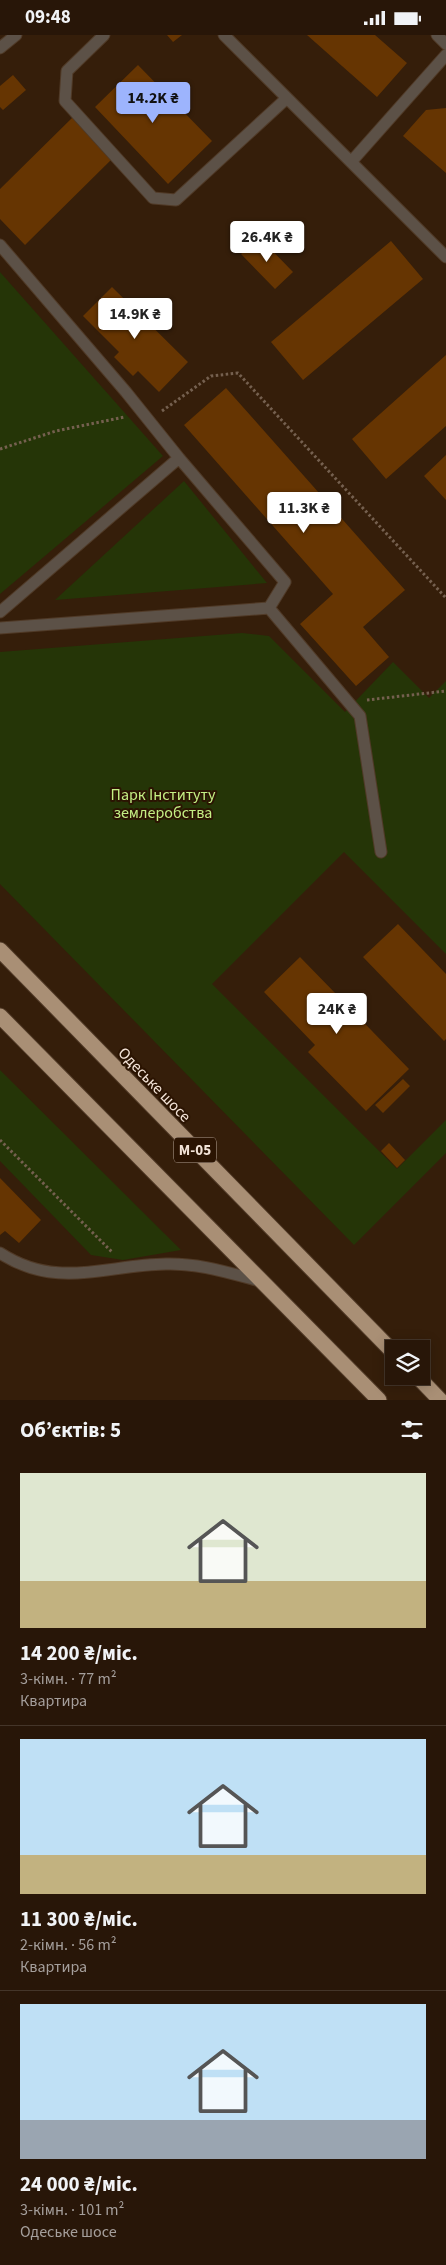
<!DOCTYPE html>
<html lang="uk">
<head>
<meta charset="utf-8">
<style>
  :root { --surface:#281608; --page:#342316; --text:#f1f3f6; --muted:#a59f9c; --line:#443529; --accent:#9db4fd }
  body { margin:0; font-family:"Source Sans 3",sans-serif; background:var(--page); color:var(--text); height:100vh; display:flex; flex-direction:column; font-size:19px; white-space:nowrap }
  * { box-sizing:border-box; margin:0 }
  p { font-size:16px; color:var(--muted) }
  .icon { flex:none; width:28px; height:28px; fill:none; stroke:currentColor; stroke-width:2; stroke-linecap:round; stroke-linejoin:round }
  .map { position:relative; height:1365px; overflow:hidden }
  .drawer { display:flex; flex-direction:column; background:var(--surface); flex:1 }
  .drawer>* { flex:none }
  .controls { position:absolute; left:385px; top:1305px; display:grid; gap:10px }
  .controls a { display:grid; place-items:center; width:45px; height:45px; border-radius:0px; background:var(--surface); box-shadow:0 2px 12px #0003,0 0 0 1px var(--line); font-size:25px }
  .price { position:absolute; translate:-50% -42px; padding:0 11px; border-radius:5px; background:#fff; color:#222; font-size:16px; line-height:32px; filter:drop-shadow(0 1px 2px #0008) }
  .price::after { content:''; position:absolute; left:50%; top:30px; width:15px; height:11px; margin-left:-8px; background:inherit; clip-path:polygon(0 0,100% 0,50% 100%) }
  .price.current { background:var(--accent); color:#111 }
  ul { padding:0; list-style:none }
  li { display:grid; align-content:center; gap:10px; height:265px; padding:0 20px }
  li+li { border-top:1px solid var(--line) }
  li span { display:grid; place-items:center; height:155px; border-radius:0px; color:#555 }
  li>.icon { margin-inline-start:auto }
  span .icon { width:90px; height:90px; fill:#fffc; stroke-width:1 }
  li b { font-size:21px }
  h2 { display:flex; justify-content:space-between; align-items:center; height:60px; padding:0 20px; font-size:21px }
  .status { display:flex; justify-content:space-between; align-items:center; height:35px; padding:0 25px; background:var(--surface); direction:ltr }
  .status svg { height:14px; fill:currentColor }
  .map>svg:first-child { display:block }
  .green { fill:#253507 }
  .building { fill:#663502 }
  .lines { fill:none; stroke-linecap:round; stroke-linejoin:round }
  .lane-casing { stroke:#503a27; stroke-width:13 }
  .highway-casing { stroke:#503a27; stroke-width:17 }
  .path { stroke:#75604f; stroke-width:3; stroke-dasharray:2.5 2.5; stroke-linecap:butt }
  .lane { stroke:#5c5147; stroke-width:11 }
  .highway { stroke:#a98f75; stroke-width:15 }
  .labels { text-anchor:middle; stroke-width:4; stroke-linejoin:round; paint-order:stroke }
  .shield { fill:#2b1402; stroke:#b7a597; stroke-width:1 }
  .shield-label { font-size:15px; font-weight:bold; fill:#f3e3d7 }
  .park-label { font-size:16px; fill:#c4ef84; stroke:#2b1402 }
  .street-label { font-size:16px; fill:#f3e3d7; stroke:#2b1402 }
</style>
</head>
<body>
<div class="status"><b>09:48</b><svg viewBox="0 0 49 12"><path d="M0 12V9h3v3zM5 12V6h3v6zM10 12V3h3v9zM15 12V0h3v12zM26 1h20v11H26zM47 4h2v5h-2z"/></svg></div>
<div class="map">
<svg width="446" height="1365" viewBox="0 0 446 1365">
  <rect width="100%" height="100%" fill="#351e0a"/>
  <path class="green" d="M0 237 163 421 0 559Z
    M184 446 267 548 55 565Z
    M242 598 269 601 345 677 393 627 429 663 446 646V919L344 817 212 949 397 1134 446 1085V1118L354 1210 0 849V617Z
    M0 1035 181 1215 123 1225 91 1220 0 1126Z"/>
  <path class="building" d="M167 0H182L173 7Z
    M307 0H375L407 28 377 62Z
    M138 30 212 106 168 149 95 72Z
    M13 40 26 55 3 75 0 72V51Z
    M446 73V138L403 101 426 75Z
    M74 81 114 122 25 210 0 184V154Z
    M259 202 293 237 275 254 241 219Z
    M391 206 423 244 303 345 271 307Z
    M112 252 188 327 159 357 138 336 133 341 114 322 119 317 83 281Z
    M446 320V391L386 444 352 404Z
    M226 353 405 555 363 592 389 622 356 651 300 589 333 559 184 390Z
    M446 420V465L424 441Z
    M398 889 446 939V1004L444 1006 363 922Z
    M300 922 409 1034 366 1076 308 1017 315 1010 264 957Z
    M403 1044 410 1051 383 1078 375 1070Z
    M389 1108 405 1125 397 1133 381 1116Z
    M0 1143 41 1185 19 1208 5 1196 0 1200Z"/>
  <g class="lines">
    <defs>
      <path id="lane" d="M104 0 67 36 65 66 153 163 176 165 287 63
        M224 0 446 222
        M437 0 446 9
        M0 13 16 0
        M351 127 446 20
        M0 210 126 357 179 423
        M269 573 360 681 381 817
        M0 577 179 423 285 547 269 573 0 593
        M0 1218C57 1255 105 1230 166 1229 199 1228 229 1238 260 1246"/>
      <path id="highway" d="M0 915 394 1318
        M0 981 379 1365
        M417 1341 440 1365"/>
    </defs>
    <use href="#lane" class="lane-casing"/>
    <use href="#highway" class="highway-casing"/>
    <path class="path" d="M162 376 211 341 238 338 446 563
      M0 414 56 396 125 382
      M367 665 446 656
      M0 1105 113 1218"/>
    <use href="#lane" class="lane"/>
    <use href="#highway" class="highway"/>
  </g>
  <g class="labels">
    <rect class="shield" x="174" y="1102.5" width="42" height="25" rx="4"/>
    <g class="shield-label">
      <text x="195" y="1120">М-05</text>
    </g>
    <g class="park-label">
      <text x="163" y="765">Парк Інституту<tspan x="163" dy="18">землеробства</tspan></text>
    </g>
    <g class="street-label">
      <text transform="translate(155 1049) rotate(46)" y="6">Одеське шосе</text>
    </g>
  </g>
</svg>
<div class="controls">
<a><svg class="icon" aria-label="layers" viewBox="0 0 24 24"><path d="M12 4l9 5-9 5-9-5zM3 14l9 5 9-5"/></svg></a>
</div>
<b class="price current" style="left:153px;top:89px">14.2K ₴</b>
<b class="price" style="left:267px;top:228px">26.4K ₴</b>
<b class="price" style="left:135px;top:305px">14.9K ₴</b>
<b class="price" style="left:304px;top:499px">11.3K ₴</b>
<b class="price" style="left:337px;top:1000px">24K ₴</b>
</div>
<section class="drawer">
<h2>Об’єктів: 5<svg class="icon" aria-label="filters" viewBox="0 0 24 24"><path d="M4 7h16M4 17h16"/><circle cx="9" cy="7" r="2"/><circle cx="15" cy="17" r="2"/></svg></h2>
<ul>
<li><span style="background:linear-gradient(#dfe7d0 70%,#c2b280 0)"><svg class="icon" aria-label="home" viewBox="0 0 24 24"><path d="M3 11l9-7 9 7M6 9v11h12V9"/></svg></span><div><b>14 200 ₴/міс.</b><p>3-кімн. · 77 m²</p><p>Квартира</p></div></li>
<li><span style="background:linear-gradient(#bfe0f5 75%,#c2b280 0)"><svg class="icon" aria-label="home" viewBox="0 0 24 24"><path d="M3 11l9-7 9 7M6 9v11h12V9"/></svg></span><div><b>11 300 ₴/міс.</b><p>2-кімн. · 56 m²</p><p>Квартира</p></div></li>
<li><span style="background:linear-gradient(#bfe0f5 75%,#9aa5b1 0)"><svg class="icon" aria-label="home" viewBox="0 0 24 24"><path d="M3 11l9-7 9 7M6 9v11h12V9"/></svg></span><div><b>24 000 ₴/міс.</b><p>3-кімн. · 101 m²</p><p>Одеське шосе</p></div></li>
</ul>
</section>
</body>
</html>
